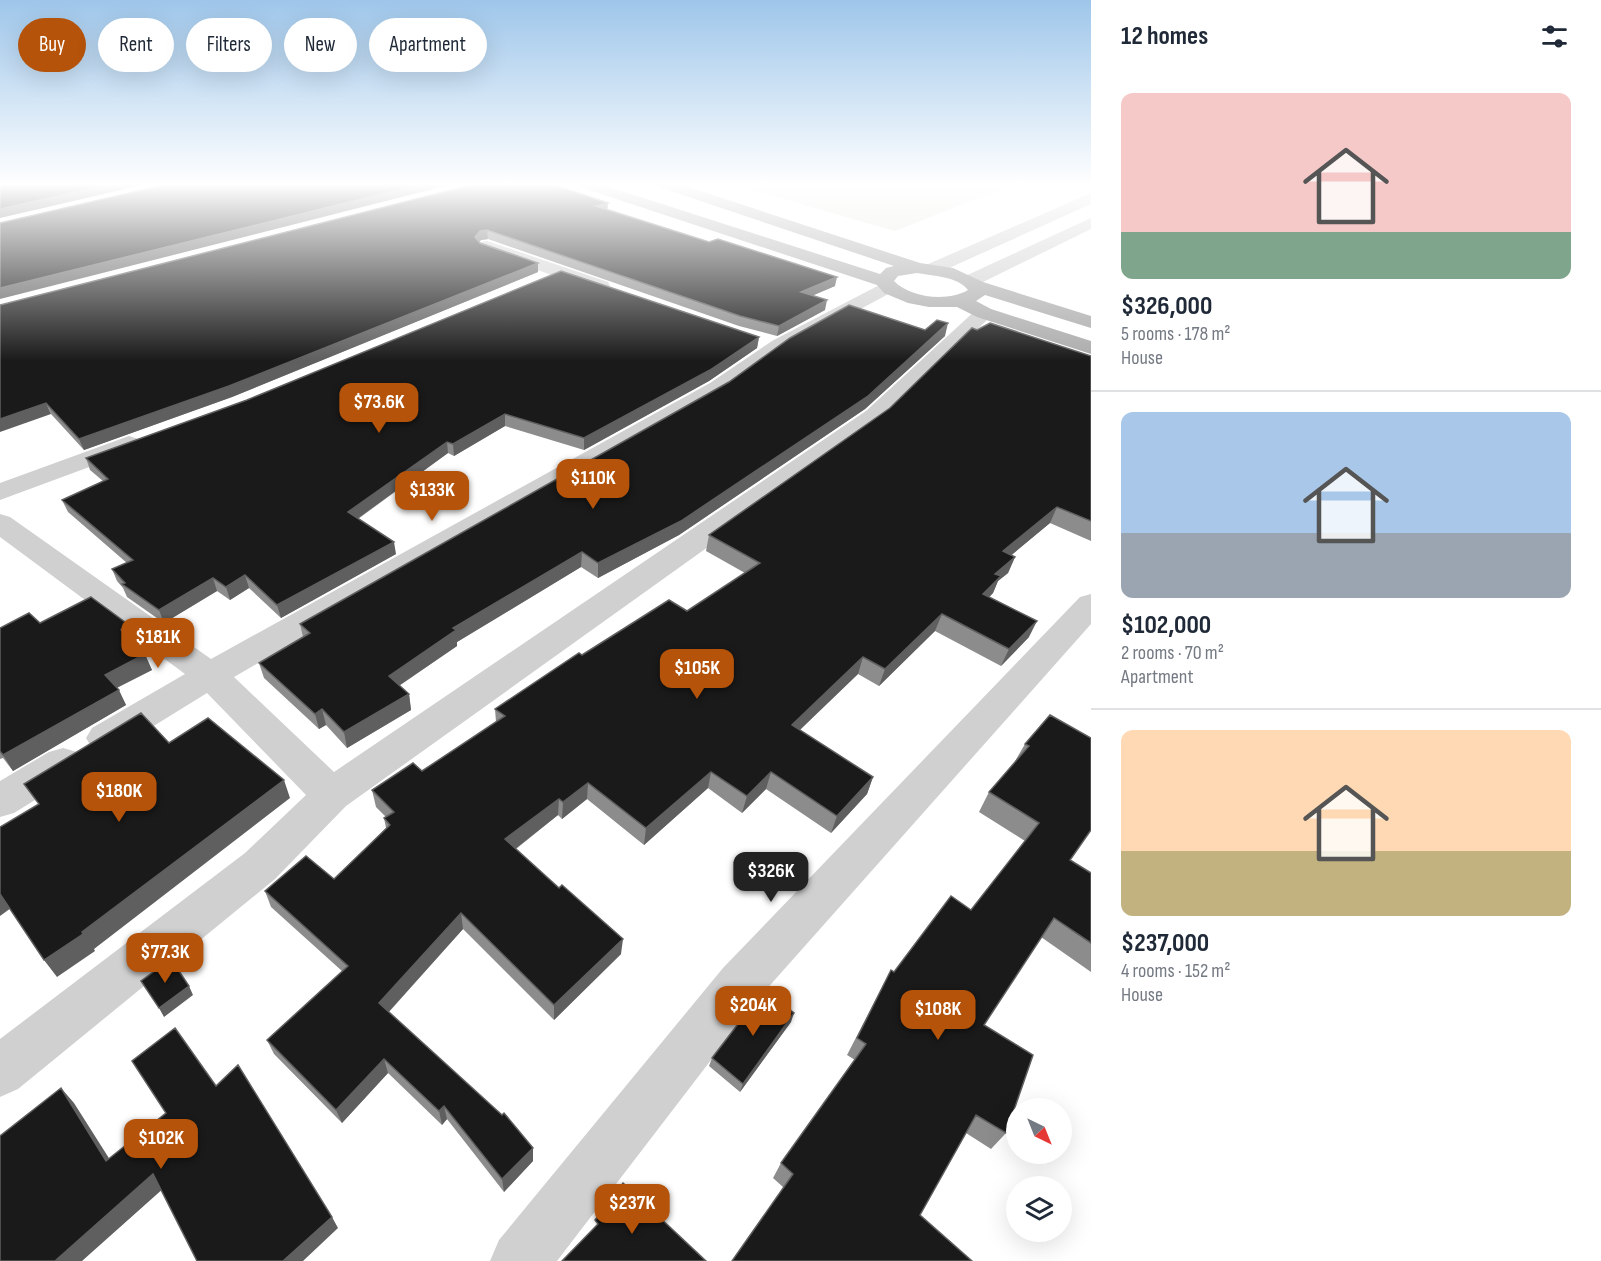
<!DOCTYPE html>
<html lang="en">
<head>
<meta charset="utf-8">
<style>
  :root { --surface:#fff; --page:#f2f2f3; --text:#1f2937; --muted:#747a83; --line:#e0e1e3; --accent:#b45309 }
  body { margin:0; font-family:"Sofia Sans Condensed",sans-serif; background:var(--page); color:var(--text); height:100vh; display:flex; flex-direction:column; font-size:22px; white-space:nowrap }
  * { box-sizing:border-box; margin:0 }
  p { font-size:20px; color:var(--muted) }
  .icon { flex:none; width:33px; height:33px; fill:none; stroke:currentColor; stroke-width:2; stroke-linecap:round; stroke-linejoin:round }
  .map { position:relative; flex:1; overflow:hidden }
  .panel { display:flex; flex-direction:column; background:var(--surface); width:510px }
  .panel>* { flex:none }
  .banner { position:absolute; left:18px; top:18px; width:570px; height:54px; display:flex; gap:12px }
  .needle { width:39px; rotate:137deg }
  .tools { position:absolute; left:1006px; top:1098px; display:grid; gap:12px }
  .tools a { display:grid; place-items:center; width:66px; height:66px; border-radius:50%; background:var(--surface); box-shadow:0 6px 24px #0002; font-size:30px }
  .price { position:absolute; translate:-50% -51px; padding:0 14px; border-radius:12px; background:var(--accent); color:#fff; font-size:20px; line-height:39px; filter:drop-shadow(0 2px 3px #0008) }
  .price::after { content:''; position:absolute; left:50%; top:36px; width:18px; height:14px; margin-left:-9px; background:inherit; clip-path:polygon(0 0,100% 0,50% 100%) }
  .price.on { background:#222; color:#fff }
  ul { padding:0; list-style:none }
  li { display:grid; align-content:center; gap:12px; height:318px; padding:0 30px }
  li+li { border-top:2px solid var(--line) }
  li span { display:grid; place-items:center; height:186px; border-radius:12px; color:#555 }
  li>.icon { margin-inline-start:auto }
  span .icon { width:108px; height:108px; fill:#fffc; stroke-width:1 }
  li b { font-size:26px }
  h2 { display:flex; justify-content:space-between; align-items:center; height:72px; padding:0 30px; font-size:26px }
  .chip { padding:0 21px; border-radius:27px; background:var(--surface); box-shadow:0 6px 24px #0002; font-size:21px; line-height:54px }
  .chip.on { background:var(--accent); color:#fff }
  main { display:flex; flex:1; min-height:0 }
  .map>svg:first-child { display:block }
  .green { fill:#e6ecdf }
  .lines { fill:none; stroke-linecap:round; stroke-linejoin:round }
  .minor { fill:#d0d0d0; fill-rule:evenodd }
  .major { fill:#ababab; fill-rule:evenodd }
  .wall { fill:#8c8c8c }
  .shaded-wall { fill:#5f5f5f }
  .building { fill:#1a1a1a; stroke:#5f5f5f; stroke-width:1.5 }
</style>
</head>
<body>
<main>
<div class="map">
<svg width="1091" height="1261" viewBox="0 0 1091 1261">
  <rect width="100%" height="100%" fill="#fff"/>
  <path class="green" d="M737 184H1014L895 231 734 185Z"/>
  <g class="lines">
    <path class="minor" d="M1091 193V204L938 273 932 274 923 269 926 265Z
      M1091 218V229L977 285 970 287 961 281 963 277Z
      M487 241 608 282 610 286 601 292 594 290 481 250 478 246 481 242Z
      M887 281 896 287 894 291 786 349 726 393 234 677 334 772 866 411 977 309H991L994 313 884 421 346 806 275 879 18 1089 0 1097V1039L245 853 306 795 207 693 118 748 105 752 92 748 86 738 92 728 185 674 0 537V514L10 517 211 659 710 383 772 341Z
      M129 436 138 439 142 444 138 449 0 500V483Z
      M1091 594V624L757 1000 557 1261H490L499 1240 723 968 1080 597Z
      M63 748 77 752 82 763 77 774 14 813 0 817V781L49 752Z"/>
    <path class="major" d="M578 184H600L880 274 886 268 894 266 659 187 657 184H679L920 263 953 268 983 282 1091 316V328L985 295 976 301 991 309 1091 341V354L977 317 957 307H929L908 303 884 293 877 285 580 187ZM917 273C933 276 957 276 968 290 948 302 910 298 894 281L898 276Z"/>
  </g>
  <path class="wall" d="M608 203 607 210 835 286 812 296 825 310 777 336 739 326 488 239 481 240 479 242 480 243 538 263V272L232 397 84 450 51 414 0 305Z
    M925 330 945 336 865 409 679 535 598 578 581 567 457 642V646L399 686 409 694 411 710 347 748 326 725 319 729 264 678 259 663 303 637 300 624Z
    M759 337 757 348 709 381 584 450 505 426 454 456 448 453 358 519 396 554 281 618 249 588 230 600 217 591 164 623 127 597 123 588 117 581 112 569 127 563 68 512 62 500 103 481 90 470 86 458Z
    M1091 356V541L1050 523 1011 555 1015 557 1008 573 998 581 993 593 989 597 1029 637 1001 666 935 631 879 686 858 674 800 730 873 777 867 794 831 833 766 789 742 813 708 788 644 845 587 799 562 819 558 815 516 849 621 954 554 1020 463 929 389 1012 533 1148V1161L504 1192 447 1119 442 1125 388 1073 342 1123 274 1054 267 1040 342 971 271 907 265 891 334 879 386 828 384 818 386 817 376 807 372 790 422 771 496 722 495 709 582 655 687 611 745 573 706 551 709 535Z
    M40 623 136 640 133 642 152 670 117 688 126 705 13 771 3 758 0 759V628Z
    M1050 715 1070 860 1091 873V972L1041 937 984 1025 1006 1133 991 1149 966 1133 920 1215 783 1187 773 1178 781 1163 855 1060 847 1055 891 970 894 972 971 910 1025 841 979 812 989 792 1014 764V763L1025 744Z
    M791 1022 740 1092 709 1066 712 1058Z"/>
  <path class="shaded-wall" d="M111 184H147L0 218V209Z
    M422 184H453L0 299V288Z
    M608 203 607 211 596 206Z
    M487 230 488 239 481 240 476 246 475 237 480 231Z
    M538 263V272L232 397 84 450 79 439Z
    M837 277 835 286 799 301 801 292Z
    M827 300 825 310 777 336 779 326Z
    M948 323 945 336 865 409 679 535 598 578V563Z
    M759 337 757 348 709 381 584 450V438Z
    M46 403 51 414 0 432V419Z
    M505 414V426L454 456 453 444Z
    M447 442 448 453 350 524 348 512Z
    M1057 507 1050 523 996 568 1003 551Z
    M394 542 396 554 281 618 277 605Z
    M582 552 581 567 457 642V646L391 691 389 676 453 628Z
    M1015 557 1008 573 998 581 993 593 976 611 983 594 995 574Z
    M245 575 249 588 230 600 226 587Z
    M213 578 217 591 164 623 159 610Z
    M942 614 935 631 879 686 885 669Z
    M1037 621 1029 637 1001 666 1009 649Z
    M129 625 136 640 127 646 121 630Z
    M145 654 152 670 112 690 105 675Z
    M863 657 858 674 787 742 792 725Z
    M119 690 126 705 13 771 3 755Z
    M409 694 411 710 347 748 344 732Z
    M322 709 326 725 319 729 315 714Z
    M711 772 708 788 644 845 646 828Z
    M771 772 766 789 742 813 747 796Z
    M873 777 867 794 831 833 837 816Z
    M284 780 290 798 94 949 95 951 57 977 44 960Z
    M588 783 587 799 562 819 563 802Z
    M559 799 558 815 506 856 505 839Z
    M0 894 11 908 0 916Z
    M461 913 463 929 383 1018 379 1003Z
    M623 939 621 954 554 1020V1005Z
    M189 986 193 995 164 1017 159 1008Z
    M794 1013 791 1022 740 1092 743 1084Z
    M384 1059 388 1073 342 1123 336 1110Z
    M61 1088 74 1103 119 1174 106 1161Z
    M444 1106 447 1119 442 1125 439 1111Z
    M533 1148V1161L504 1192 502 1179Z
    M153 1174 165 1187 82 1261H55Z
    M332 1217 338 1228 303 1261H283Z"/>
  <path class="building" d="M0 184H111L0 209Z
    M168 184H422L0 288V223Z
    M475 184H551L608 203 596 206 709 242 718 239 837 277 801 292 827 300 779 326 740 316 487 230 480 231 475 237 480 243 538 263 229 386 79 439 46 403 0 419V305Z
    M561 271 759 337 710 370 584 438 505 414 453 444 447 442 348 512 394 542 277 605 245 575 226 587 213 578 159 610 122 584 125 583 112 569 133 560 62 500 108 479 86 458 247 400Z
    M849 305 925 330 937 320 948 323 868 396 681 521 598 563 582 552 453 628 456 630 389 676 409 694 344 732 322 709 315 714 259 663 310 633 300 624 729 382 790 338Z
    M990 323 1091 356V521L1057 507 1003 551 1015 557 995 574 1001 576 983 594 1037 621 1009 649 942 614 885 669 863 657 792 725 873 777 837 816 771 772 747 796 711 772 646 828 588 783 563 802 559 799 505 839 559 888 562 885 623 939 554 1005 461 913 379 1003 502 1115 504 1113 533 1148 502 1179 444 1106 439 1111 384 1059 336 1110 267 1040 348 966 265 891 306 856 334 879 390 825 384 818 394 812 372 790 413 763 422 771 505 716 495 709 579 653 582 655 669 600 687 611 760 563 709 535 890 408 972 328 977 330Z
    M91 597 129 625 121 630 145 654 105 675 119 690 3 755 0 751V628L29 613 40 623Z
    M141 713 169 743 208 718 284 780 82 932 83 934 44 960 0 894V827L39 804 24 784Z
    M1050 715 1091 738V830L1070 860 1091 873V943L1054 918 984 1025 1033 1055 1006 1133 976 1115 920 1215 972 1261H732L793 1174 781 1163 866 1044 857 1038 891 970 894 972 951 896 971 910 1039 823 989 792 1029 746 1025 744Z
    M171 959 189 986 159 1008 141 981Z
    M764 990 794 1013 743 1084 712 1058Z
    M175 1028 216 1086 238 1065 332 1217 283 1261H197L153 1174 55 1261H0V1136L61 1088 106 1161 166 1113 132 1061Z
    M623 1183 706 1261H562L598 1224 595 1220Z"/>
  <linearGradient id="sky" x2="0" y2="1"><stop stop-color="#9ec6ea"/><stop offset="0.51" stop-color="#fff"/><stop offset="1" stop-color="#fff" stop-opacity="0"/></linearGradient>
  <rect width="1091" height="361" fill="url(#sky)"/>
</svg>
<div class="tools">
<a><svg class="needle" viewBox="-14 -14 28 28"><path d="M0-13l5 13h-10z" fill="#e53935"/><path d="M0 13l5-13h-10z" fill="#747a83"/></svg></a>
<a><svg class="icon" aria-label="layers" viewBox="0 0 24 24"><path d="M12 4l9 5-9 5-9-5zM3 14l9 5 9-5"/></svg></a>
</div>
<b class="price" style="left:379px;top:434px">$73.6K</b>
<b class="price" style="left:593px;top:510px">$110K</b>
<b class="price" style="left:432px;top:522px">$133K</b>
<b class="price" style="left:158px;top:669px">$181K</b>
<b class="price" style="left:697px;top:700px">$105K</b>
<b class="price" style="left:119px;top:823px">$180K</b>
<b class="price on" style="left:771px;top:903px">$326K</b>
<b class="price" style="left:165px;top:984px">$77.3K</b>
<b class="price" style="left:753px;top:1037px">$204K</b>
<b class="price" style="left:938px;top:1041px">$108K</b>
<b class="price" style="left:161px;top:1170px">$102K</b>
<b class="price" style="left:632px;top:1235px">$237K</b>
<div class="banner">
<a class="chip on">Buy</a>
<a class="chip">Rent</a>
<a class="chip">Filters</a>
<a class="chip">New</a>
<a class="chip">Apartment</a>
</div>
</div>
<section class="panel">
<h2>12 homes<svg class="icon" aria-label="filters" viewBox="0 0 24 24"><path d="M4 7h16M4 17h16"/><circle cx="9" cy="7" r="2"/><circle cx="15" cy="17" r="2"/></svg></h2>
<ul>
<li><span style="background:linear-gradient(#f6c9c9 75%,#7fa58c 0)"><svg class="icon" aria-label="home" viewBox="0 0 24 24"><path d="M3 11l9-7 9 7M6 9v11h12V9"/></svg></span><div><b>$326,000</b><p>5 rooms · 178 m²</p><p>House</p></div></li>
<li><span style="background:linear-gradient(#a9c7e8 65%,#9aa5b1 0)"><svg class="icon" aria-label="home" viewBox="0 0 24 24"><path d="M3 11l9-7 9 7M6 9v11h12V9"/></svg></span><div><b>$102,000</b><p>2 rooms · 70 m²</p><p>Apartment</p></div></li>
<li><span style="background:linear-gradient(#ffd9b3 65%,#c2b280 0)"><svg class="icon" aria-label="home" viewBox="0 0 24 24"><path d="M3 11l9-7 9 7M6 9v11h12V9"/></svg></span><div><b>$237,000</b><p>4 rooms · 152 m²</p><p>House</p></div></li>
</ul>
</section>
</main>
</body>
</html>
